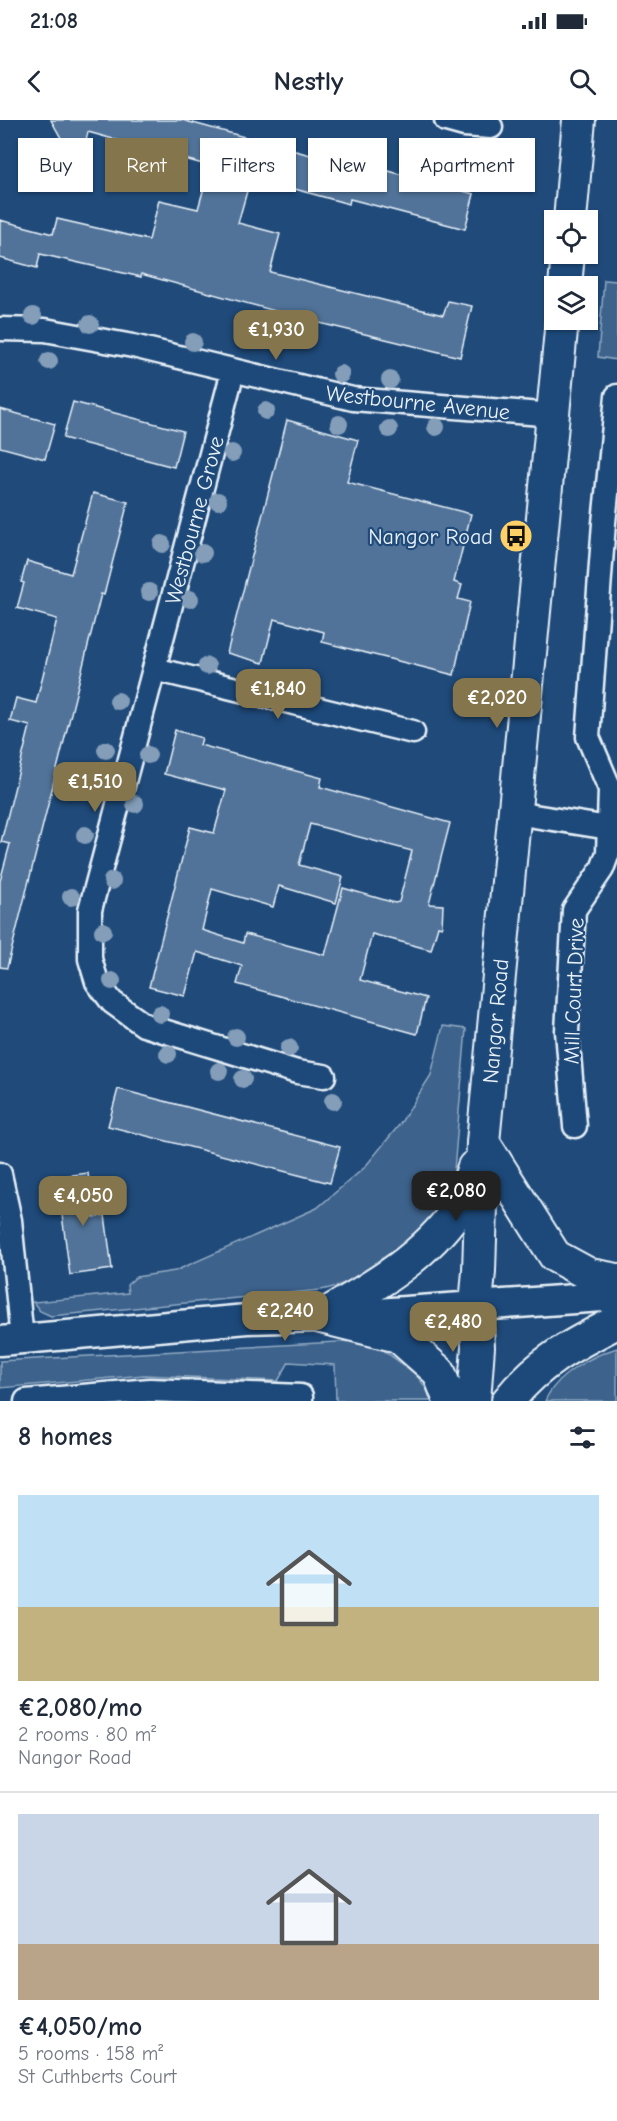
<!DOCTYPE html>
<html lang="en">
<head>
<meta charset="utf-8">
<style>
  :root { --surface:#fff; --page:#f6f6f7; --text:#1f2937; --muted:#747a83; --line:#e0e1e3; --accent:#84754c }
  body { margin:0; font-family:"Comic Neue",sans-serif; background:var(--page); color:var(--text); height:100vh; display:flex; flex-direction:column; font-size:22px; white-space:nowrap }
  * { box-sizing:border-box; margin:0 }
  p { font-size:20px; color:var(--muted) }
  .icon { flex:none; width:33px; height:33px; fill:none; stroke:currentColor; stroke-width:2; stroke-linecap:round; stroke-linejoin:round }
  .map { position:relative; height:1281px; overflow:hidden }
  .side { display:flex; flex-direction:column; background:var(--surface); flex:1 }
  .side>* { flex:none }
  .top-card { position:absolute; left:18px; top:18px; width:582px; height:54px; display:flex; gap:12px }
  .tools { position:absolute; left:544px; top:90px; display:grid; gap:12px }
  .tools a { display:grid; place-items:center; width:54px; height:54px; border-radius:0px; background:var(--surface); box-shadow:0 2px 4px #0004; font-size:30px }
  .price { position:absolute; translate:-50% -51px; padding:0 14px; border-radius:12px; background:var(--accent); color:#fff; font-size:20px; line-height:39px; filter:drop-shadow(0 2px 3px #0008) }
  .price::after { content:''; position:absolute; left:50%; top:36px; width:18px; height:14px; margin-left:-9px; background:inherit; clip-path:polygon(0 0,100% 0,50% 100%) }
  .price.current { background:#222; color:#fff }
  ul { padding:0; list-style:none }
  li { display:grid; align-content:center; gap:12px; height:318px; padding:0 18px }
  li+li { border-top:2px solid var(--line) }
  li span { display:grid; place-items:center; height:186px; border-radius:0px; color:#555 }
  li>.icon { margin-inline-start:auto }
  span .icon { width:108px; height:108px; fill:#fffc; stroke-width:1 }
  li b { font-size:26px }
  h2 { display:flex; justify-content:space-between; align-items:center; height:72px; padding:0 18px; font-size:26px }
  .tag { padding:0 21px; border-radius:0px; background:var(--surface); box-shadow:0 2px 4px #0004; font-size:21px; line-height:54px }
  .tag.current { background:var(--accent); color:#fff }
  .status { display:flex; justify-content:space-between; align-items:center; height:42px; padding:0 30px; background:var(--surface); direction:ltr }
  .status svg { height:16px; fill:currentColor }
  header { display:flex; justify-content:space-between; align-items:center; height:78px; padding:0 18px; background:var(--surface); font-size:27px; font-weight:600 }
  .map>svg:first-child { display:block }
  .green { fill:#3c628c; stroke:#92aac2; stroke-width:1.5 }
  .building { fill:#517399; stroke:#e8f1f8; stroke-width:1.5; fill-rule:evenodd }
  .lines { fill:none; stroke-linecap:round; stroke-linejoin:round }
  .minor-casing { stroke:#e8f1f8; stroke-width:27 }
  .tertiary-casing { stroke:#e8f1f8; stroke-width:33 }
  .secondary-casing { stroke:#e8f1f8; stroke-width:36 }
  .minor { stroke:#1f4a7a; stroke-width:22 }
  .tertiary { stroke:#1f4a7a; stroke-width:28 }
  .secondary { stroke:#1f4a7a; stroke-width:32 }
  .tree { fill:#849eb9 }
  .labels { text-anchor:middle; stroke-width:4.5; stroke-linejoin:round; paint-order:stroke }
  .street-label { font-size:22px; fill:#e8f1f8; stroke:#1f4a7a }
  .poi-label { font-size:22px; fill:#e8f1f8; stroke:#1f4a7a; text-anchor:end }
</style>
</head>
<body>
<div class="status"><b>21:08</b><svg viewBox="0 0 49 12"><path d="M0 12V9h3v3zM5 12V6h3v6zM10 12V3h3v9zM15 12V0h3v12zM26 1h20v11H26zM47 4h2v5h-2z"/></svg></div>
<header><svg class="icon" aria-label="back" viewBox="0 0 24 24"><path d="M15 5l-7 7 7 7"/></svg>Nestly<svg class="icon" aria-label="search" viewBox="0 0 24 24"><circle cx="10" cy="10" r="6"/><path d="M15 15l6 6"/></svg></header>
<div class="map">
<svg width="617" height="1281" viewBox="0 0 617 1281">
  <rect width="100%" height="100%" fill="#1f4a7a"/>
  <filter id="ink" filterUnits="userSpaceOnUse"><feTurbulence type="fractalNoise" baseFrequency=".0167" numOctaves="2"/><feDisplacementMap in="SourceGraphic" scale="12" xChannelSelector="R" yChannelSelector="G"/><feConvolveMatrix kernelMatrix="1 2 1 2 8 2 1 2 1" color-interpolation-filters="sRGB"/></filter>
  <g filter="url(#ink)">
    <path class="green" d="M604 160 617 161V240L598 237Z
      M443 906 466 909 454 1050C451 1064 449 1081 439 1093 415 1124 360 1163 321 1170L51 1196 40 1191 33 1182 128 1173 127 1165 136 1157 175 1151 317 1088 364 1048 400 1004 431 955Z
      M373 1220C394 1244 421 1247 431 1281H336L335 1245 289 1242 278 1261 144 1255 0 1268V1241Z
      M617 1228V1281H545C556 1255 591 1236 617 1228Z"/>
    <path class="building" d="M51 0H182L369 51 370 46 474 74 465 109 350 79 349 84 251 57 238 103 280 114 270 152 443 195 448 181 472 186 460 237 311 201 141 154V157L40 134 37 148 0 138V100L53 114 57 99 149 120 159 80 198 89 210 46 88 12 79 50Z
      M29 25 62 33 53 69 20 60Z
      M73 282 183 311 174 347 63 318Z
      M0 289 55 304 45 339 0 327Z
      M287 300 358 320 347 362 471 394 454 462 462 465 458 479 470 482 454 555 322 522 324 512 274 499 263 543 227 533Z
      M93 373 128 382 104 475 101 474 7 848 0 847V761L10 724 1 722 30 606 10 601 16 578 36 583 57 499 17 488 24 463 21 462 27 441 71 454Z
      M175 610 202 618 200 625 322 658 320 667 450 703 429 784 443 785 442 807 438 806 431 830 372 814 360 860 426 878 417 914 237 864 242 846 197 832 185 876 149 867 190 707 214 713 226 670 164 654ZM310 704 412 731 399 782 395 783 343 768 325 835 245 814 243 823 202 810 212 769 273 787 279 766 336 783 343 757 299 745Z
      M118 969 340 1027 330 1063 108 1006Z
      M88 1053 94 1097 105 1095 112 1149 70 1155 57 1057Z"/>
    <g class="lines">
      <defs>
        <path id="minor" d="M446 0 464 5 491 7
          M0 209 45 210 133 226 353 279 554 295
          M233 251 90 790V839L97 862 112 882 144 905 297 952 324 956
          M154 549 413 612
          M515 693 609 708
          M575 1006 567 911 574 790 602 749 608 733 610 669 588 617 604 403 617 276
          M0 1054 10 1100 22 1219
          M26 1281 150 1270 301 1276V1281"/>
        <path id="tertiary" d="M0 1221 247 1199 321 1197 617 1176"/>
        <path id="secondary" d="M570 100 579 0
          M565 166 568 134
          M483 1022 555 1136 590 1155 617 1160
          M321 1197C371 1168 423 1139 457 1090 465 1079 469 1061 474 1047
          M321 1197 398 1216 439 1252 450 1281
          M474 1281 478 1227 476 1185 479 1151 483 1022 562 200
          M508 1281C538 1242 574 1224 617 1202"/>
      </defs>
      <use href="#minor" class="minor-casing"/>
      <use href="#tertiary" class="tertiary-casing"/>
      <use href="#secondary" class="secondary-casing"/>
      <use href="#minor" class="minor"/>
      <use href="#tertiary" class="tertiary"/>
      <use href="#secondary" class="secondary"/>
    </g>
    <g class="tree">
      <circle cx="33" cy="196" r="9"/>
      <circle cx="90" cy="204" r="9"/>
      <circle cx="193" cy="222" r="9"/>
      <circle cx="49" cy="241" r="9"/>
      <circle cx="341" cy="254" r="9"/>
      <circle cx="390" cy="260" r="9"/>
      <circle cx="266" cy="291" r="9"/>
      <circle cx="339" cy="304" r="9"/>
      <circle cx="436" cy="307" r="9"/>
      <circle cx="389" cy="309" r="9"/>
      <circle cx="232" cy="333" r="9"/>
      <circle cx="218" cy="381" r="9"/>
      <circle cx="162" cy="424" r="9"/>
      <circle cx="203" cy="433" r="9"/>
      <circle cx="149" cy="472" r="9"/>
      <circle cx="190" cy="479" r="9"/>
      <circle cx="207" cy="546" r="9"/>
      <circle cx="256" cy="557" r="9"/>
      <circle cx="118" cy="581" r="9"/>
      <circle cx="106" cy="630" r="9"/>
      <circle cx="148" cy="635" r="9"/>
      <circle cx="97" cy="666" r="9"/>
      <circle cx="135" cy="684" r="9"/>
      <circle cx="85" cy="715" r="9"/>
      <circle cx="112" cy="761" r="9"/>
      <circle cx="71" cy="777" r="9"/>
      <circle cx="103" cy="811" r="9"/>
      <circle cx="112" cy="861" r="9"/>
      <circle cx="160" cy="894" r="9"/>
      <circle cx="236" cy="917" r="9"/>
      <circle cx="289" cy="928" r="9"/>
      <circle cx="168" cy="934" r="9"/>
      <circle cx="219" cy="951" r="9"/>
      <circle cx="243" cy="959" r="9"/>
      <circle cx="333" cy="981" r="9"/>
    </g>
  </g>
  <defs>
    <symbol id="bus-disc" viewBox="-11 -11 22 22"><circle r="9.5" fill="#ffd166" stroke="#1f4a7a"/><path d="M-5-6H5V4H4V6H2V4H-2V6H-4V4H-5ZM-3.5-4V0h7V-4ZM-3.5 1.2v1.5H-2V1.2ZM2 1.2v1.5H3.5V1.2Z" fill="#111"/></symbol>
  </defs>
  <g fill-rule="evenodd">
    <use href="#bus-disc" x="497" y="397" width="38" height="38"/>
  </g>
  <g class="labels">
    <g class="street-label">
      <text transform="translate(418 282) rotate(6)" y="8">Westbourne Avenue</text>
      <text transform="translate(194 400) rotate(-75)" y="8">Westbourne Grove</text>
      <text transform="translate(573 871) rotate(-88)" y="8">Mill Court Drive</text>
      <text transform="translate(495 901) rotate(-85)" y="8">Nangor Road</text>
    </g>
    <g class="poi-label">
      <text x="493" y="424">Nangor Road</text>
    </g>
  </g>
</svg>
<div class="tools">
<a><svg class="icon" aria-label="locate" viewBox="0 0 24 24"><circle cx="12" cy="12" r="6"/><path d="M12 2v4M12 18v4M2 12h4M18 12h4"/></svg></a>
<a><svg class="icon" aria-label="layers" viewBox="0 0 24 24"><path d="M12 4l9 5-9 5-9-5zM3 14l9 5 9-5"/></svg></a>
</div>
<b class="price" style="left:276px;top:241px">€1,930</b>
<b class="price" style="left:278px;top:600px">€1,840</b>
<b class="price" style="left:497px;top:609px">€2,020</b>
<b class="price" style="left:95px;top:693px">€1,510</b>
<b class="price current" style="left:456px;top:1102px">€2,080</b>
<b class="price" style="left:83px;top:1107px">€4,050</b>
<b class="price" style="left:285px;top:1222px">€2,240</b>
<b class="price" style="left:453px;top:1233px">€2,480</b>
<div class="top-card">
<a class="tag">Buy</a>
<a class="tag current">Rent</a>
<a class="tag">Filters</a>
<a class="tag">New</a>
<a class="tag">Apartment</a>
</div>
</div>
<section class="side">
<h2>8 homes<svg class="icon" aria-label="filters" viewBox="0 0 24 24"><path d="M4 7h16M4 17h16"/><circle cx="9" cy="7" r="2"/><circle cx="15" cy="17" r="2"/></svg></h2>
<ul>
<li><span style="background:linear-gradient(#bfe0f5 60%,#c2b280 0)"><svg class="icon" aria-label="home" viewBox="0 0 24 24"><path d="M3 11l9-7 9 7M6 9v11h12V9"/></svg></span><div><b>€2,080/mo</b><p>2 rooms · 80 m²</p><p>Nangor Road</p></div></li>
<li><span style="background:linear-gradient(#c9d6e8 70%,#b9a48a 0)"><svg class="icon" aria-label="home" viewBox="0 0 24 24"><path d="M3 11l9-7 9 7M6 9v11h12V9"/></svg></span><div><b>€4,050/mo</b><p>5 rooms · 158 m²</p><p>St Cuthberts Court</p></div></li>
</ul>
</section>
</body>
</html>
